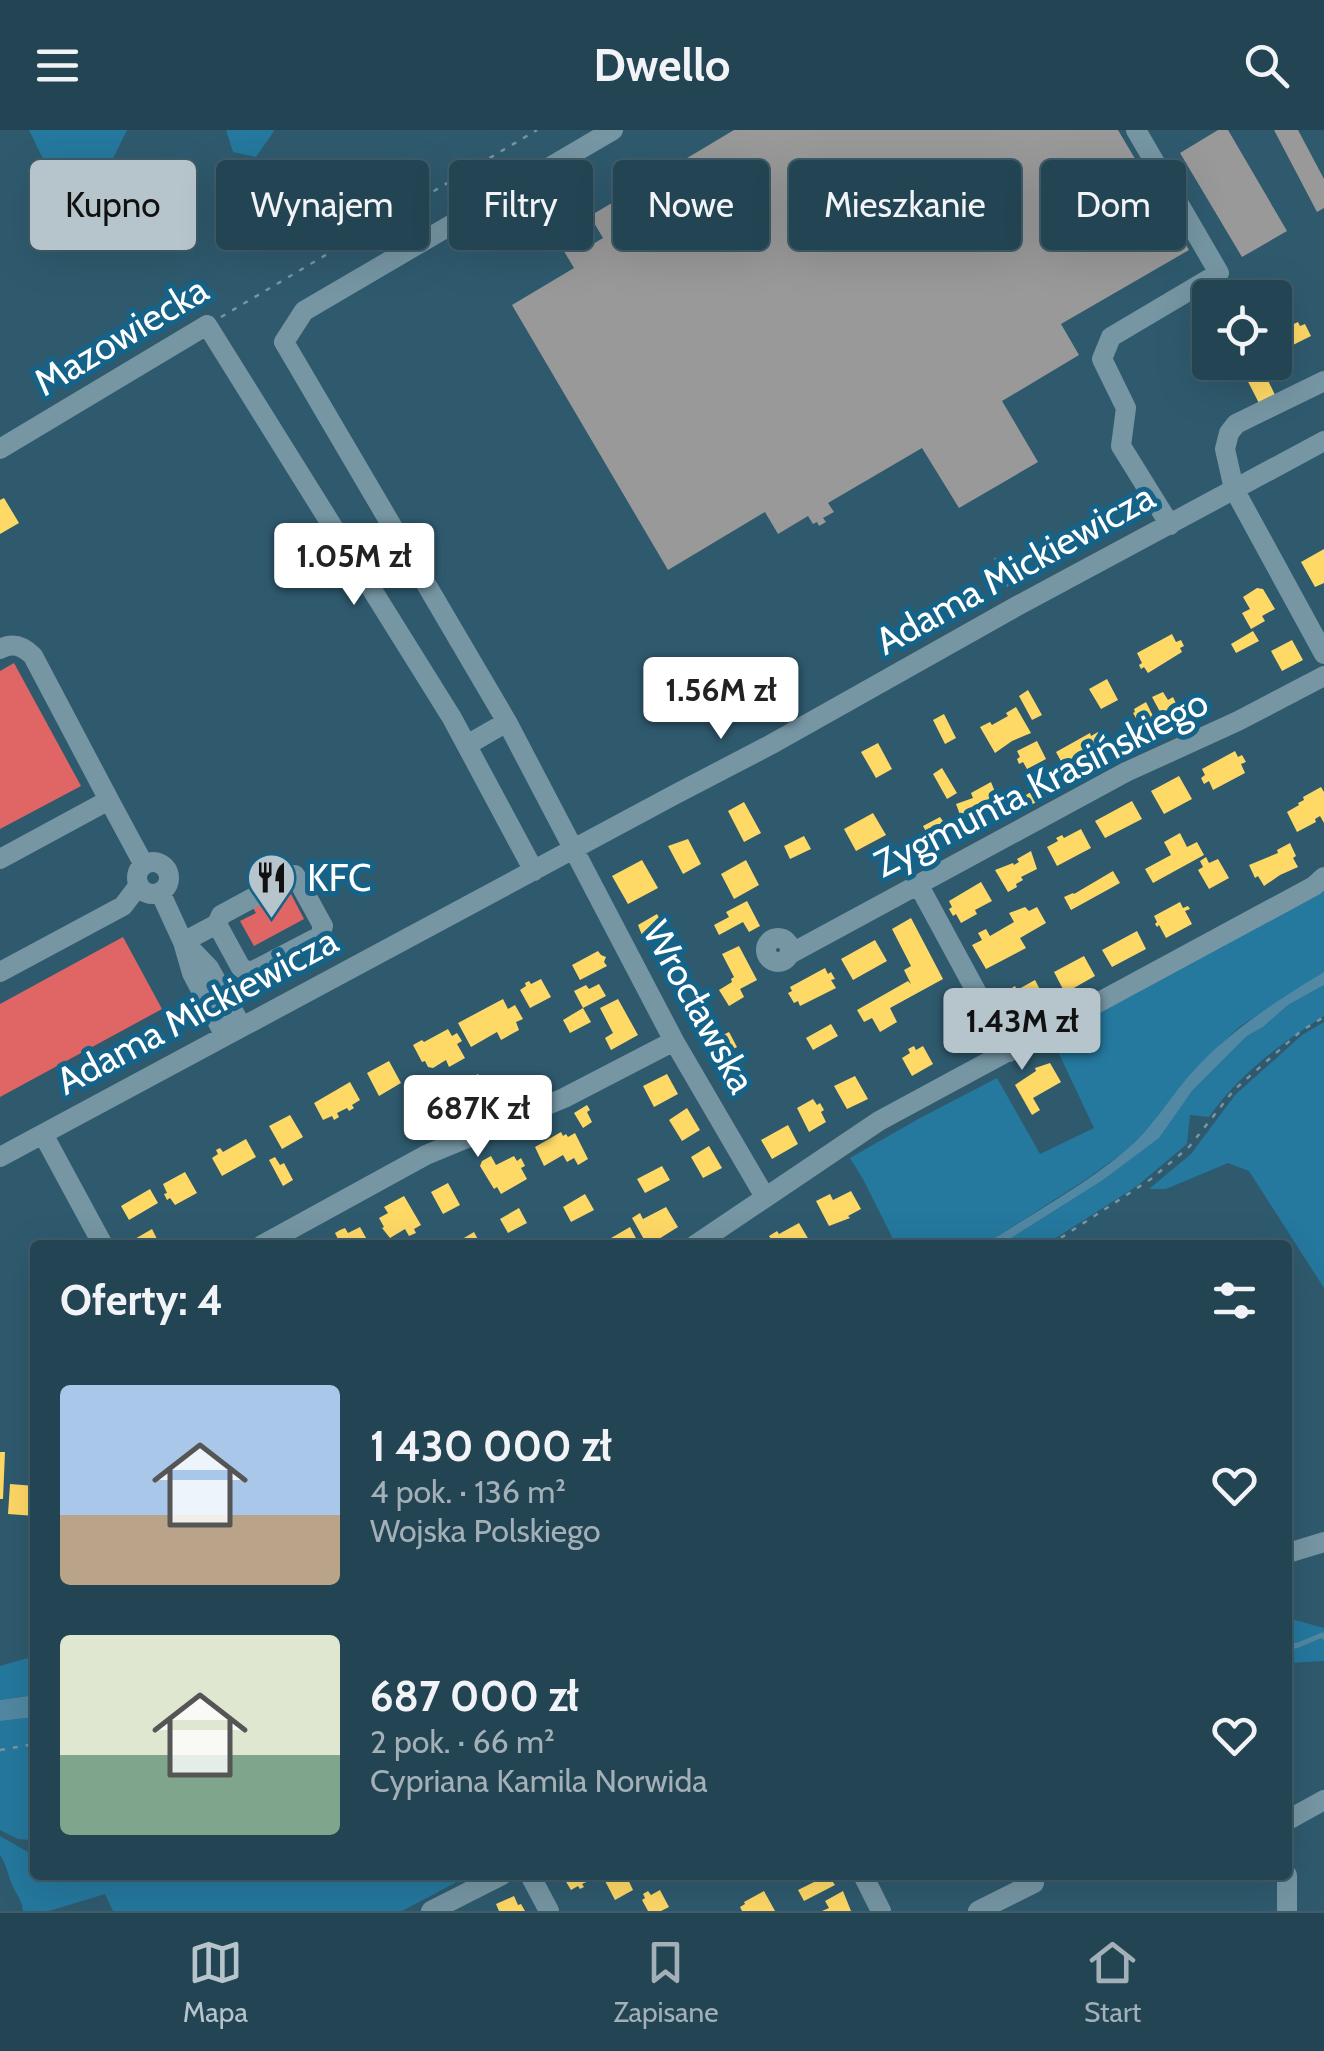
<!DOCTYPE html>
<html lang="pl">
<head>
<meta charset="utf-8">
<style>
  :root { --surface:#234452; --page:#2b4b59; --text:#f1f3f6; --muted:#a3b0b8; --line:#405c69; --accent:#b6c5cc }
  body { margin:0; font-family:Cabin,sans-serif; background:var(--page); color:var(--text); height:100vh; display:flex; flex-direction:column; font-size:38px; white-space:nowrap }
  * { box-sizing:border-box; margin:0 }
  p { font-size:32px; color:var(--muted) }
  .icon { flex:none; width:55px; height:55px; fill:none; stroke:currentColor; stroke-width:2; stroke-linecap:round; stroke-linejoin:round }
  .map { position:relative; flex:1; overflow:hidden }
  .details { position:absolute; left:30px; top:1110px; width:1262px; height:640px; display:flex; flex-direction:column; background:var(--surface); border-radius:10px; box-shadow:0 10px 40px #0002,0 0 0 2px var(--line) }
  .details>* { flex:none }
  .banner { position:absolute; left:30px; top:30px; width:1265px; height:90px; display:flex; gap:20px }
  .fabs { position:absolute; left:1192px; top:150px; display:grid; gap:20px }
  .fabs a { display:grid; place-items:center; width:100px; height:100px; border-radius:10px; background:var(--surface); box-shadow:0 10px 40px #0002,0 0 0 2px var(--line); font-size:50px }
  .price { position:absolute; translate:-50% -85px; padding:0 22px; border-radius:10px; background:#fff; color:#222; font-size:32px; line-height:65px; filter:drop-shadow(0 2px 5px #0008) }
  .price::after { content:''; position:absolute; left:50%; top:60px; width:30px; height:22px; margin-left:-15px; background:inherit; clip-path:polygon(0 0,100% 0,50% 100%) }
  .price.selected { background:var(--accent); color:#111 }
  ul { padding:0; list-style:none }
  li { display:flex; align-items:center; gap:30px; height:250px; padding:0 30px }
  li span { display:grid; place-items:center; flex:none; width:280px; height:200px; border-radius:10px; color:#555 }
  li>.icon { margin-inline-start:auto }
  span .icon { width:120px; height:120px; fill:#fffc; stroke-width:1 }
  li b { font-size:42px }
  h2 { display:flex; justify-content:space-between; align-items:center; height:120px; padding:0 30px; font-size:42px }
  .tag { padding:0 35px; border-radius:10px; background:var(--surface); box-shadow:0 10px 40px #0002,0 0 0 2px var(--line); font-size:35px; line-height:90px }
  .tag.selected { background:var(--accent); color:#111 }
  header { display:flex; justify-content:space-between; align-items:center; height:130px; padding:0 30px; background:var(--surface); font-size:45px; font-weight:800 }
  .tabs { display:flex; justify-content:space-around; align-items:center; height:140px; border-top:2px solid var(--line); background:var(--surface); font-size:28px; color:var(--muted) }
  .tabs a { display:grid; justify-items:center; gap:5px }
  .tabs .selected { color:var(--accent) }
  .map>svg:first-child { display:block }
  .green { fill:#25789e }
  .water { fill:#5188a3 }
  .homes { fill:#ffd966 }
  .shops { fill:#e06666 }
  .industry { fill:#999 }
  .lines { fill:none; stroke-linecap:round; stroke-linejoin:round }
  .stream { stroke:#5188a3; stroke-width:5 }
  .path { stroke:#7696a4; stroke-width:2.5; stroke-dasharray:5 8; stroke-linecap:butt }
  .minor { stroke:#7696a4; stroke-width:20 }
  .labels { text-anchor:middle; stroke-width:10; stroke-linejoin:round; paint-order:stroke }
  .street-label { font-size:38px; fill:#fff; stroke:#156388 }
  .poi-label { font-size:38px; fill:#fff; stroke:#156388; text-anchor:start }
</style>
</head>
<body>
<header><svg class="icon" aria-label="menu" viewBox="0 0 24 24"><path d="M4 6h16M4 12h16M4 18h16"/></svg>Dwello<svg class="icon" aria-label="search" viewBox="0 0 24 24"><circle cx="10" cy="10" r="6"/><path d="M15 15l6 6"/></svg></header>
<div class="map">
<svg width="1324" height="1781" viewBox="0 0 1324 1781">
  <rect width="100%" height="100%" fill="#2f5a6e"/>
  <path class="green" d="M29 0H127L109 37 80 59 76 80 64 89 42 58 44 31Z
    M226 0H273L274 1 256 27 233 22Z
    M1324 758V842L1239 897 1193 941 1152 994 1127 1020 1085 1050 984 1115H896L864 1051 850 1028 920 988 997 948 1040 1024 1094 998 1052 909Z
    M1324 855V886C1280 914 1239 944 1209 987L1190 985 1187 1014 1137 1056 1045 1115H1000L1103 1050 1158 1008 1192 961 1247 906 1263 897 1288 875Z
    M1324 892V1158L1249 1041 1228 1033 1166 1059H1149L1191 1024 1235 965 1302 905Z
    M1288 1488 1324 1498V1531L1288 1533Z
    M35 1526V1565L0 1570V1536Z
    M35 1587V1706L30 1710 18 1709 0 1700V1591Z
    M0 1706 35 1726V1745H470L402 1781H113L105 1764 49 1781H23C22 1771 18 1767 13 1757 8 1746 7 1735 0 1725Z"/>
  <path class="water" d="M1324 842V855L1288 875 1263 897 1247 906 1192 961 1159 1008 1103 1050 1000 1115H984C1031 1084 1082 1057 1125 1021 1153 998 1171 965 1195 939 1232 899 1278 870 1324 842Z
    M35 1565V1587L0 1591V1570Z"/>
  <path class="homes" d="M1298 192 1300 196 1305 194 1311 206 1287 218 1281 206 1285 203 1283 199Z
    M1252 232H1259L1277 269 1261 277 1241 238Z
    M4 368 19 393 0 404V370Z
    M1324 419V453L1315 457 1301 432Z
    M1257 458 1263 459 1275 479 1262 486 1265 491 1251 499 1242 483 1250 479 1243 467Z
    M1253 501 1259 511 1236 523 1231 514Z
    M1172 504 1176 512 1181 510 1184 516 1180 518 1182 522 1148 543 1144 537 1141 539 1139 535 1142 533 1137 523Z
    M1292 510 1303 530 1282 541 1271 521Z
    M1107 549 1118 570 1101 579 1089 559Z
    M1028 560 1042 585 1032 590 1019 566Z
    M1163 562 1168 570 1173 567 1179 580 1174 582 1176 585 1165 591 1152 567Z
    M1146 572 1157 594 1145 600 1138 587 1136 588 1133 583 1135 582 1134 579Z
    M1016 577 1031 603 1012 611 995 623 980 597 990 592 992 595 1008 586 1006 583Z
    M944 584 956 608 945 614 933 590Z
    M1098 602 1110 622 1102 626 1101 624 1067 642 1056 622 1090 603 1091 606Z
    M1037 611 1046 629 1027 639 1023 632 1019 634 1017 629 1020 627 1017 621Z
    M878 613 892 639 876 648 861 622Z
    M1235 621 1238 627 1242 625 1246 632 1241 634 1245 643 1213 660 1209 651 1204 654 1201 648 1205 645 1202 639Z
    M942 638 957 663 947 669 933 644Z
    M1179 646 1192 669 1164 684 1151 661Z
    M1057 647 1063 657 1024 679 1019 669Z
    M991 652 1002 679 968 697 964 689 962 690 956 674 973 668 971 663Z
    M1321 657 1324 662V693L1320 686 1315 689 1316 692 1297 702 1287 682 1299 675 1298 673 1304 670 1303 667Z
    M1132 671 1142 689 1105 708 1095 691Z
    M744 672 761 703 744 712 728 681Z
    M873 683 886 705 856 721 844 699Z
    M940 687 953 705 934 716 923 696Z
    M1081 699 1091 718 1057 736 1047 717 1058 711 1056 708 1062 705 1064 708Z
    M1180 703 1187 717 1197 712 1204 725 1153 753 1145 739 1171 725 1164 712Z
    M804 706 811 719 790 729 784 716Z
    M688 709 701 734 683 744 668 716Z
    M1290 713 1296 726 1293 728 1298 737 1280 745 1264 756 1258 746 1255 748 1249 735 1278 723 1277 720Z
    M1031 721 1037 739 1021 747 1023 750 1016 754 1017 757 1008 762 995 740 1013 733 1014 735 1019 732 1017 729Z
    M1206 727 1209 733 1218 729 1229 748 1209 759 1198 740 1203 737 1200 731Z
    M642 730 658 758 628 774 612 746Z
    M746 730 759 755 734 769 721 744Z
    M1113 741 1120 753 1071 780 1064 767 1073 763 1074 764Z
    M981 752 992 771 975 780 977 784 961 793 956 784 953 786 949 779 952 777 949 771Z
    M747 771 760 796 749 802 743 792 719 805 714 795 729 787 726 782Z
    M1180 772 1183 778 1188 776 1190 779 1185 781 1192 794 1166 808 1159 795 1157 797 1155 794 1157 792 1154 786Z
    M1025 777 1029 781 1037 777 1046 793 1020 808 1026 818 986 839 972 815 982 810 978 803 986 799 990 806 1014 792 1009 783Z
    M657 784 667 803 645 813 638 795Z
    M911 788 943 849 890 878 897 892 880 902 872 888 864 892 857 880 908 851 911 854 904 840 911 836 892 799Z
    M1137 801 1146 819 1112 837 1102 820Z
    M875 810 887 831 853 850 841 829Z
    M739 816 757 850 740 859 744 867 729 876 719 860 732 852 731 849 734 847 722 824Z
    M598 821 601 825 606 827 604 832 607 836 580 850 572 835Z
    M1084 826 1095 846 1065 863 1054 842Z
    M825 838 828 844 831 842 835 849 831 850 836 858 800 876 798 871 794 873 788 863 792 861 790 857Z
    M541 849 551 867 530 878 520 860 526 856 525 853 529 851 531 854Z
    M1035 850 1047 873 1014 890 1011 884 1006 887 1002 880 1007 877 1002 864 1015 856 1017 860Z
    M599 854 606 866 583 878 591 892 570 903 563 890 583 878 574 861 586 855 589 859Z
    M503 869 508 879 515 875 523 889 516 892 519 900 501 910 497 902 471 917 458 893Z
    M618 869 638 905 611 920 605 908 613 903 600 878Z
    M962 887 976 914 961 922 947 895Z
    M711 888 721 906 729 902 737 917 713 930 695 897Z
    M831 894 838 906 813 920 806 908Z
    M448 899 452 906 457 903 462 911 457 914 465 928 449 937 446 930 433 938 428 937 425 931 422 932 413 915 422 910 424 912Z
    M914 916 916 920 923 916 933 934 912 946 902 928 910 923 908 919Z
    M389 931 401 953 379 966 367 943Z
    M1050 933 1061 952 1033 968 1040 980 1032 985 1015 955 1036 941 1035 938Z
    M737 938 740 944 744 942 747 947 743 949 748 957 732 965 722 947Z
    M478 944 491 968 472 978 459 954Z
    M667 944 678 964 654 977 643 956Z
    M855 946 868 969 847 979 834 956Z
    M350 952 360 970 352 975 354 978 349 981 347 978 337 983 339 987 334 990 332 986 323 990 314 973Z
    M429 959 441 981 429 988 417 966Z
    M462 967 467 977 463 979 468 992 461 996 448 975Z
    M813 969 817 975 820 973 824 980 821 982 826 992 809 1002 797 978Z
    M587 975 590 980 587 982 592 992 583 998 574 983Z
    M687 978 700 1000 682 1011 669 990Z
    M290 985 303 1007 282 1019 269 996Z
    M788 995 798 1014 772 1029 761 1010Z
    M561 1002 563 1006 566 1004 568 1007 575 1003 588 1029 578 1035 574 1028 567 1032 563 1025 544 1036 535 1017Z
    M246 1009 256 1027 222 1046 212 1028 218 1024 216 1020 220 1018 223 1022Z
    M709 1016 722 1038 703 1048 691 1027Z
    M491 1026 496 1035 514 1026 517 1031 521 1028 525 1036 521 1038 527 1049 501 1064 497 1057 494 1059 480 1036 482 1031Z
    M275 1027 280 1035 284 1033 293 1050 283 1056 269 1030Z
    M662 1036 670 1050 645 1063 637 1049Z
    M185 1042 197 1063 175 1075 170 1068 167 1070 164 1064 167 1063 163 1054Z
    M448 1053 460 1075 443 1084 431 1062Z
    M150 1059 158 1073 129 1090 121 1076Z
    M851 1061 861 1079 848 1086 850 1088 829 1096 816 1071 830 1064 833 1070Z
    M585 1064 594 1080 571 1092 563 1077Z
    M404 1066 421 1095 414 1099 416 1103 409 1106 405 1099 390 1108 382 1098 384 1097 379 1088 388 1083 384 1077Z
    M666 1077 678 1097 654 1112 652 1109 646 1113 632 1088 640 1083 643 1089Z
    M519 1078 527 1093 508 1103 500 1089Z
    M799 1093 809 1110 800 1115H774L769 1106 777 1101 779 1104Z
    M360 1097 370 1115H328L338 1109 335 1103 340 1100 345 1098 348 1103Z
    M630 1097 637 1110 628 1115H599Z
    M152 1099 160 1115H136L133 1110Z
    M474 1102 481 1115H452Z
    M0 1322H5L3 1369H0Z
    M10 1354 35 1356V1386L8 1384Z
    M562 1745H588L591 1750 582 1754 584 1757 580 1759 578 1756 571 1760Z
    M617 1745H626L633 1760 615 1770 605 1751Z
    M828 1745 835 1755 804 1771 798 1760Z
    M660 1760 669 1777 661 1781H648L642 1770 645 1768 643 1764 648 1761 651 1765Z
    M764 1761 775 1781H742L740 1777 745 1774 744 1772Z
    M843 1761 851 1781H822L829 1778 825 1771Z
    M514 1766 518 1775 521 1774 525 1781H499L496 1774Z"/>
  <path class="shops" d="M14 533 81 656 0 699V541Z
    M291 764 304 789 254 816 240 791 256 783 253 778 278 765 280 769Z
    M123 807 162 879 0 967V874Z"/>
  <path class="industry" d="M734 0H1118L1189 120 1061 194 1079 225 1002 271 1038 332 959 378 922 318 828 373 834 382 823 388 826 392 819 396 817 392 813 394 808 386 778 404 765 382 668 440 512 175 574 138 562 118 580 107H589L593 114 603 108 590 86Z
    M1218 0H1228L1287 101 1242 127 1180 23Z
    M1274 0H1298L1324 49V78L1317 82Z"/>
  <g class="lines">
    <path class="stream" d="M1288 1514 1296 1516 1322 1505 1324 1507"/>
    <path class="path" d="M221 187 537 0
      M995 428 1009 459
      M1050 1115 1151 1049 1189 1017 1234 960 1301 901 1324 887
      M0 1620 35 1614"/>
    <path class="minor" d="M1136 0 1219 143 1111 207 1102 229 1126 278 1121 316 1170 395
      M1324 251 1236 294 1229 303 1225 319 1234 359 1324 524
      M0 319 207 195 452 588 534 741
      M0 519C13 512 23 516 33 526L109 670
      M507 592 674 911 765 1067
      M467 615 507 592 284 212 304 181 613 0
      M0 729 109 670 144 735
      M137 748a16 16 0 1 1 32 0a16 16 0 1 1-32 0Z
      M918 754 1009 922
      M160 762 183 812 192 843 225 906
      M766 820a12 12 0 1 1 24 0a12 12 0 1 1-24 0Z
      M183 812 217 794 221 785 295 745 323 796 320 806 251 842 241 838 217 794
      M185 813 209 838 242 897
      M790 824 1126 642 1238 591 1324 546
      M0 842 123 776 139 755
      M43 1004 103 1115
      M0 1027 674 665 770 615 1017 476 1324 311
      M262 1115 426 1025 564 968 674 911
      M695 1115 879 991 1314 756 1324 747
      M1288 1423 1324 1412
      M1288 1690 1324 1670
      M530 1745 549 1781
      M863 1745 881 1781
      M1287 1745V1781
      M431 1781 502 1745
      M978 1781 1034 1753"/>
  </g>
  <defs>
    <symbol id="restaurant-pin" viewBox="-11 -11 22 30"><path d="M0 17L-7.5 6A9.5 9.5 0 1 1 7.5 6Z" fill="#b6c5cc" stroke="#156388"/><path d="M-5-6h1v4h1v-4h1v4h1v-4h1v5L-1.5 .5V6h-2V.5L-5-1ZM5-6V6H3V1.5H1.5Q1.5-4 5-6Z" fill="#111"/></symbol>
  </defs>
  <g fill-rule="evenodd">
    <use href="#restaurant-pin" x="244" y="720" width="55" height="75"/>
  </g>
  <g class="labels">
    <g class="street-label">
      <text transform="translate(121 206) rotate(-31)" y="13">Mazowiecka</text>
      <text transform="translate(1015 439) rotate(-29)" y="13">Adama Mickiewicza</text>
      <text transform="translate(1041 653) rotate(-27)" y="13">Zygmunta Krasińskiego</text>
      <text transform="translate(699 877) rotate(61)" y="13">Wrocławska</text>
      <text transform="translate(197 881) rotate(-28)" y="13">Adama Mickiewicza</text>
    </g>
    <g class="poi-label">
      <text x="307" y="761">KFC</text>
    </g>
  </g>
</svg>
<div class="fabs">
<a><svg class="icon" aria-label="locate" viewBox="0 0 24 24"><circle cx="12" cy="12" r="6"/><path d="M12 2v4M12 18v4M2 12h4M18 12h4"/></svg></a>
</div>
<b class="price" style="left:354px;top:478px">1.05M zł</b>
<b class="price" style="left:721px;top:612px">1.56M zł</b>
<b class="price selected" style="left:1022px;top:943px">1.43M zł</b>
<b class="price" style="left:478px;top:1030px">687K zł</b>
<div class="banner">
<a class="tag selected">Kupno</a>
<a class="tag">Wynajem</a>
<a class="tag">Filtry</a>
<a class="tag">Nowe</a>
<a class="tag">Mieszkanie</a>
<a class="tag">Dom</a>
</div>
<section class="details">
<h2>Oferty: 4<svg class="icon" aria-label="filters" viewBox="0 0 24 24"><path d="M4 7h16M4 17h16"/><circle cx="9" cy="7" r="2"/><circle cx="15" cy="17" r="2"/></svg></h2>
<ul>
<li><span style="background:linear-gradient(#a9c7e8 65%,#b9a48a 0)"><svg class="icon" aria-label="home" viewBox="0 0 24 24"><path d="M3 11l9-7 9 7M6 9v11h12V9"/></svg></span><div><b>1 430 000 zł</b><p>4 pok. · 136 m²</p><p>Wojska Polskiego</p></div><svg class="icon" aria-label="heart" viewBox="0 0 24 24"><path d="M12 20l-8-8c-3-5 5-10 8-4 3-6 11-1 8 4z"/></svg></li>
<li><span style="background:linear-gradient(#dfe7d0 60%,#7fa58c 0)"><svg class="icon" aria-label="home" viewBox="0 0 24 24"><path d="M3 11l9-7 9 7M6 9v11h12V9"/></svg></span><div><b>687 000 zł</b><p>2 pok. · 66 m²</p><p>Cypriana Kamila Norwida</p></div><svg class="icon" aria-label="heart" viewBox="0 0 24 24"><path d="M12 20l-8-8c-3-5 5-10 8-4 3-6 11-1 8 4z"/></svg></li>
</ul>
</section>
</div>
<nav class="tabs">
<a class="selected"><svg class="icon" aria-label="map" viewBox="0 0 24 24"><path d="M3 6l6-2 6 2 6-2v14l-6 2-6-2-6 2zM9 4v14M15 6v14"/></svg>Mapa</a>
<a><svg class="icon" aria-label="saved" viewBox="0 0 24 24"><path d="M7 4h10v16l-5-4-5 4z"/></svg>Zapisane</a>
<a><svg class="icon" aria-label="home" viewBox="0 0 24 24"><path d="M3 11l9-7 9 7M6 9v11h12V9"/></svg>Start</a>
</nav>
</body>
</html>
